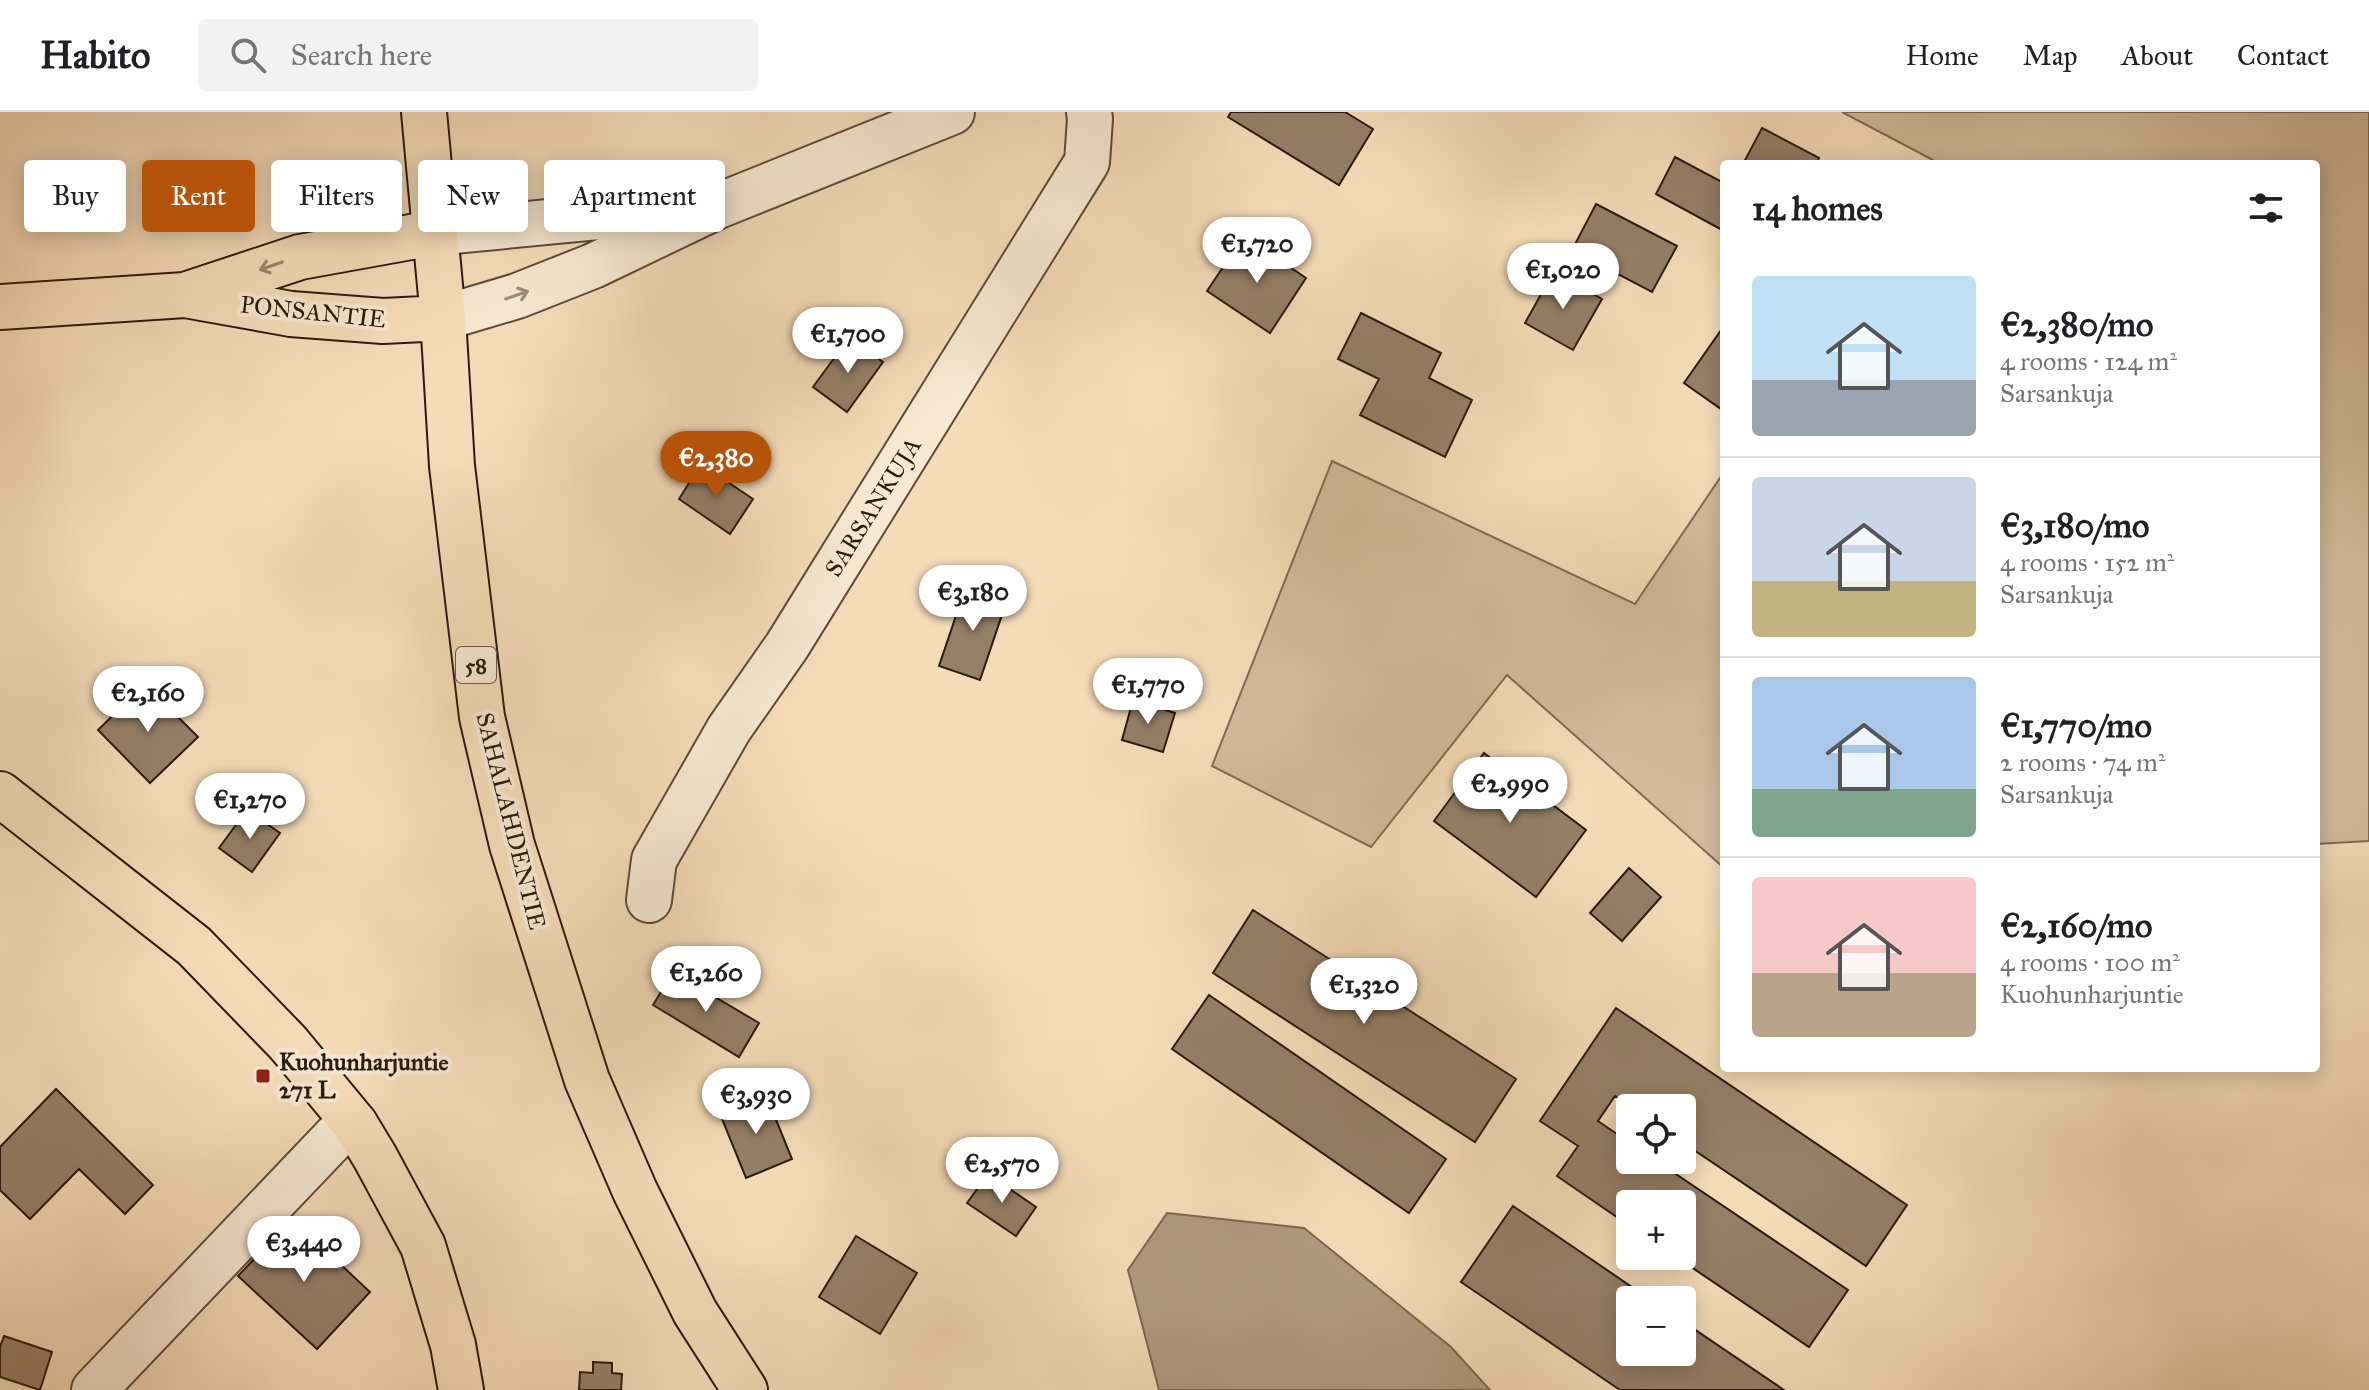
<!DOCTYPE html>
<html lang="en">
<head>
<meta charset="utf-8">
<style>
  :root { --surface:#fff; --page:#f2f2f2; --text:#202124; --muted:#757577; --line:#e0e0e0; --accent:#b45309 }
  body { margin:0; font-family:"IM FELL Great Primer",serif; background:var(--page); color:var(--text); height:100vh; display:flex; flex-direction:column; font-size:30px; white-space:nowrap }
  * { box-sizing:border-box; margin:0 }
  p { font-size:26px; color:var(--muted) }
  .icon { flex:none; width:44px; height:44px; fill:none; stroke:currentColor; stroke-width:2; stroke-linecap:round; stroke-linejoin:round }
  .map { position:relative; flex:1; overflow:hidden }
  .side { position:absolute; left:1720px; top:48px; width:600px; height:912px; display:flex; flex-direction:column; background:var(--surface); border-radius:8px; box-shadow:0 4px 20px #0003 }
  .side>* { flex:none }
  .hud { position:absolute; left:24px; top:48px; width:760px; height:72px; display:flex; gap:16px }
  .tools { position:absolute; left:1616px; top:982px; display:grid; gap:16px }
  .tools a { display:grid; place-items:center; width:80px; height:80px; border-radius:8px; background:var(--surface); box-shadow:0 4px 20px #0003; font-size:40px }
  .price { position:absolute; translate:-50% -68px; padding:0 18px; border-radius:28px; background:#fff; color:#222; font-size:26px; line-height:52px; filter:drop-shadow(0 2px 4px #0008) }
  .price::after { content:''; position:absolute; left:50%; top:48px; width:24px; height:18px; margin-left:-12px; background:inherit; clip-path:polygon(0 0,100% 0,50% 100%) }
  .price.selected { background:var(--accent); color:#fff }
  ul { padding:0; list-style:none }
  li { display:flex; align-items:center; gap:24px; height:200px; padding:0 32px }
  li+li { border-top:2px solid var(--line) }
  li span { display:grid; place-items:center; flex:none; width:224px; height:160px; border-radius:8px; color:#555 }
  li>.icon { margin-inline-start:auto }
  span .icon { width:96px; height:96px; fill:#fffc; stroke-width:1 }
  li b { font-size:34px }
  h2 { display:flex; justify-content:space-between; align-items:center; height:96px; padding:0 32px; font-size:34px }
  .pill { padding:0 28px; border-radius:8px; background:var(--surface); box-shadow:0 4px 20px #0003; font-size:28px; line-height:72px }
  .pill.selected { background:var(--accent); color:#fff }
  header { display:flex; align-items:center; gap:48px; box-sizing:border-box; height:112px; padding:0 40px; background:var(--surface); border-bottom:2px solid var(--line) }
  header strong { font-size:38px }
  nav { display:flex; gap:44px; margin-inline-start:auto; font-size:28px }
  .search { width:560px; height:72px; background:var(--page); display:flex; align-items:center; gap:20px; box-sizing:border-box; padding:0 28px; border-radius:8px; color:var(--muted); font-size:30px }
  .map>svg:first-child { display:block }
  .green { fill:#d3bb9c; stroke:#806b56; stroke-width:2 }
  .water { fill:#b19a7f; stroke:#7c6752; stroke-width:2 }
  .building { fill:#957f67; stroke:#2c1b0f; stroke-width:2 }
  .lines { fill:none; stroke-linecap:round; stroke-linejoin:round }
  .minor-casing { stroke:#5e4b3a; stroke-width:48 }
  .major-casing { stroke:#2c1b0f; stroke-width:48 }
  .minor { stroke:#f8e8d2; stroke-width:44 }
  .major { stroke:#f5dcb9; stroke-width:44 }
  .oneway { stroke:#9b856c }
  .oneway2 { stroke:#9c8c7a }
  .poi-dot { fill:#8f2418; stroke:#f8e8d2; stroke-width:3 }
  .labels { text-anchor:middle; stroke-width:8; stroke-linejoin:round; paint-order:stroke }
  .shield { fill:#f8e8d2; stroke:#69584a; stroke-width:2 }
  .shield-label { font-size:22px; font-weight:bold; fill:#2c1b0f }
  .street-label { font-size:24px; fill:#2c1b0f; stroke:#f8e8d2 }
  .poi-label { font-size:24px; font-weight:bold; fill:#2c1b0f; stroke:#f8e8d2; text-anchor:start }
</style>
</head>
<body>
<header>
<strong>Habito</strong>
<div class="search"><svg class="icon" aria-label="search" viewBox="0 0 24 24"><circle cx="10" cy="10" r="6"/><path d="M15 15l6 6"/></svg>Search here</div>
<nav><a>Home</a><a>Map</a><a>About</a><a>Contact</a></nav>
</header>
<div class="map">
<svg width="2369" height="1278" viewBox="0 0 2369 1278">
  <rect width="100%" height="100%" fill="#f5dcb9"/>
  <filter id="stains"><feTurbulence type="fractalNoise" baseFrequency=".0025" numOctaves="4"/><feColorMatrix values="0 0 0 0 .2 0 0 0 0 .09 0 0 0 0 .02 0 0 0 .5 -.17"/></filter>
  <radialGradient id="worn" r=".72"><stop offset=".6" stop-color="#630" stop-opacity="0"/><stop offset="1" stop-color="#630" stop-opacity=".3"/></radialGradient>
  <path class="green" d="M1842 0H2369V729L2316 732V52H1931L1933 48Z
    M1332 349 1635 492 1724 360V756L1507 563 1371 735 1212 654Z"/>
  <path class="water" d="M1167 1101 1304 1116 1451 1235 1490 1278H1159L1128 1158Z"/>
  <path class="building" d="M1231 0H1345L1373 17 1339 73 1228 5Z
    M1762 16 1819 46 1816 52H1743Z
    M1675 45 1724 71V119L1656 82Z
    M1596 92 1677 134 1652 180 1572 138Z
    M1244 124 1306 166 1270 221 1207 179Z
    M1554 159 1602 187 1573 238 1525 211Z
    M1361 201 1441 241 1429 266 1472 288 1445 345 1360 303 1379 267 1338 247Z
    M1724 214V293L1721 297 1684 271Z
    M849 226 883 250 847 300 813 275Z
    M701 352 753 387 730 422 679 387Z
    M966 474 1007 488 980 568 939 554Z
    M145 572 198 625 150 671 98 618Z
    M1133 588 1175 601 1163 640 1122 628Z
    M1484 641 1586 718 1536 785 1434 709Z
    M247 698 280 721 252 760 219 736Z
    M1629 756 1661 785 1622 829 1590 801Z
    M1253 798 1516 967 1475 1030 1213 861Z
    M673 860 759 911 739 945 653 893Z
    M1209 883 1446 1047 1409 1101 1172 937Z
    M1616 896 1907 1093 1866 1154 1682 1030V996H1633L1615 984 1598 1009 1630 1031V1048H1655L1848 1178 1809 1235 1675 1144H1682V1092H1630V1114L1557 1064 1578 1034 1540 1009Z
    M56 977 153 1073 125 1102 79 1057 30 1107 0 1078V1035Z
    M766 983 792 1047 746 1066 720 1002Z
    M988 1062 1036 1095 1016 1124 967 1091Z
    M1513 1094 1651 1188H1630V1240H1682V1209L1784 1278H1620L1461 1170Z
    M292 1107 370 1180 317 1237 238 1164Z
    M856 1124 917 1161 880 1222 819 1185Z
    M4 1224 52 1240 40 1278 0 1265V1235Z
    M593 1250 612 1251V1261L622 1262 621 1278H579L580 1260 593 1261Z"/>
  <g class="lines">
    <defs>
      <path id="minor" d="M433 121 692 96
        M443 206 517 184 593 154 718 94 952 0
        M649 788 654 748 729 617 787 534 1087 50 1090 7 1089 0
        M94 1278 336 1024 355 1012"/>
      <path id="major" d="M424 0 443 206 452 354 482 605 512 733 587 968 635 1079 695 1200 745 1278
        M188 182 300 145 433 121
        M0 195 185 183 291 202 383 209 443 206
        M0 682 194 834 288 931 355 1012 375 1045 423 1134 453 1233 461 1278"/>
    </defs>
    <use href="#minor" class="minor-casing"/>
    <use href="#major" class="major-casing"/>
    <use href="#minor" class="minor"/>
    <use href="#major" class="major"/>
  </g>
  <defs><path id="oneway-shaft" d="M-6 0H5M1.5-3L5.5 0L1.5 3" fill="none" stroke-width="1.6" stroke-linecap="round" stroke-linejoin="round" transform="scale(2)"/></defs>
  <use class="oneway" href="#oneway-shaft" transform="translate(271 154) rotate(161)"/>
  <use class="oneway2" href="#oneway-shaft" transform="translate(517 183) rotate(-19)"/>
  <rect class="poi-dot" x="255" y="956" width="16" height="16" rx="4"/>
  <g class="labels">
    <rect class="shield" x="456" y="535" width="40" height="36" rx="6"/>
    <g class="shield-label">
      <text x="476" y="561">58</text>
    </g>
    <g class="street-label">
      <text transform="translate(313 200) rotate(6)" y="8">PONSANTIE</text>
      <text transform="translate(873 395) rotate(-58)" y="8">SARSANKUJA</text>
      <text transform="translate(511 709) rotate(76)" y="8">SAHALAHDENTIE</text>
    </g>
    <g class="poi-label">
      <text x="279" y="958">Kuohunharjuntie<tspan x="279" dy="28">271 L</tspan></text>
    </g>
  </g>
  <rect width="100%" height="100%" filter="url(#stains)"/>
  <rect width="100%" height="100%" fill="url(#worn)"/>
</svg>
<div class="tools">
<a><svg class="icon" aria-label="locate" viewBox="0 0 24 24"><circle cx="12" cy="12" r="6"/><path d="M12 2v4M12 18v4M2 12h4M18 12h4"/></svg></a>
<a>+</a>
<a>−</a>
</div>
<b class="price" style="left:1257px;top:173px">€1,720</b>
<b class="price" style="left:1563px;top:199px">€1,020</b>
<b class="price" style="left:848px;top:263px">€1,700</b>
<b class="price selected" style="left:716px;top:387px">€2,380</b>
<b class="price" style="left:973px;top:521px">€3,180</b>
<b class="price" style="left:1148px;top:614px">€1,770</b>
<b class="price" style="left:148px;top:622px">€2,160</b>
<b class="price" style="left:1510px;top:713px">€2,990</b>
<b class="price" style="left:250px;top:729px">€1,270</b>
<b class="price" style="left:706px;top:902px">€1,260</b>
<b class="price" style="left:1364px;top:914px">€1,320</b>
<b class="price" style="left:756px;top:1024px">€3,930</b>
<b class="price" style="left:1002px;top:1093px">€2,570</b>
<b class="price" style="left:304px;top:1172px">€3,440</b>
<div class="hud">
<a class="pill">Buy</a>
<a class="pill selected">Rent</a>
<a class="pill">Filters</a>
<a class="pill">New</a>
<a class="pill">Apartment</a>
</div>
<section class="side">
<h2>14 homes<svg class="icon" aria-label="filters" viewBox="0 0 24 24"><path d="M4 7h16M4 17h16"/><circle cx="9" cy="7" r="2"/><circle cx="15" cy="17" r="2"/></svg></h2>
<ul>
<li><span style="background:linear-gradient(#bfe0f5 65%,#9aa5b1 0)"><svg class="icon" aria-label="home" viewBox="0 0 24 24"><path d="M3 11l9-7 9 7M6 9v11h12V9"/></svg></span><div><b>€2,380/mo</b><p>4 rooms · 124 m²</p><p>Sarsankuja</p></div></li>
<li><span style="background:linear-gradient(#c9d6e8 65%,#c2b280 0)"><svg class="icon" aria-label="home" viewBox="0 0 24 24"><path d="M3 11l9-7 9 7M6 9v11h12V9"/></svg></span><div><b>€3,180/mo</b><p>4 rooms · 152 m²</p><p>Sarsankuja</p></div></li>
<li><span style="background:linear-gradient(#a9c7e8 70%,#7fa58c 0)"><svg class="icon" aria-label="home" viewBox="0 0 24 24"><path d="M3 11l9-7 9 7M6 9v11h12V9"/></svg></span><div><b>€1,770/mo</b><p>2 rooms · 74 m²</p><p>Sarsankuja</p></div></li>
<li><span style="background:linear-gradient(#f6c9c9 60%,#b9a48a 0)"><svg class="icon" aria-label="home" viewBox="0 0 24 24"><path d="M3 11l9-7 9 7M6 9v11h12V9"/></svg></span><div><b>€2,160/mo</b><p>4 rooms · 100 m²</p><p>Kuohunharjuntie</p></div></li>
</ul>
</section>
</div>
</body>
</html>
